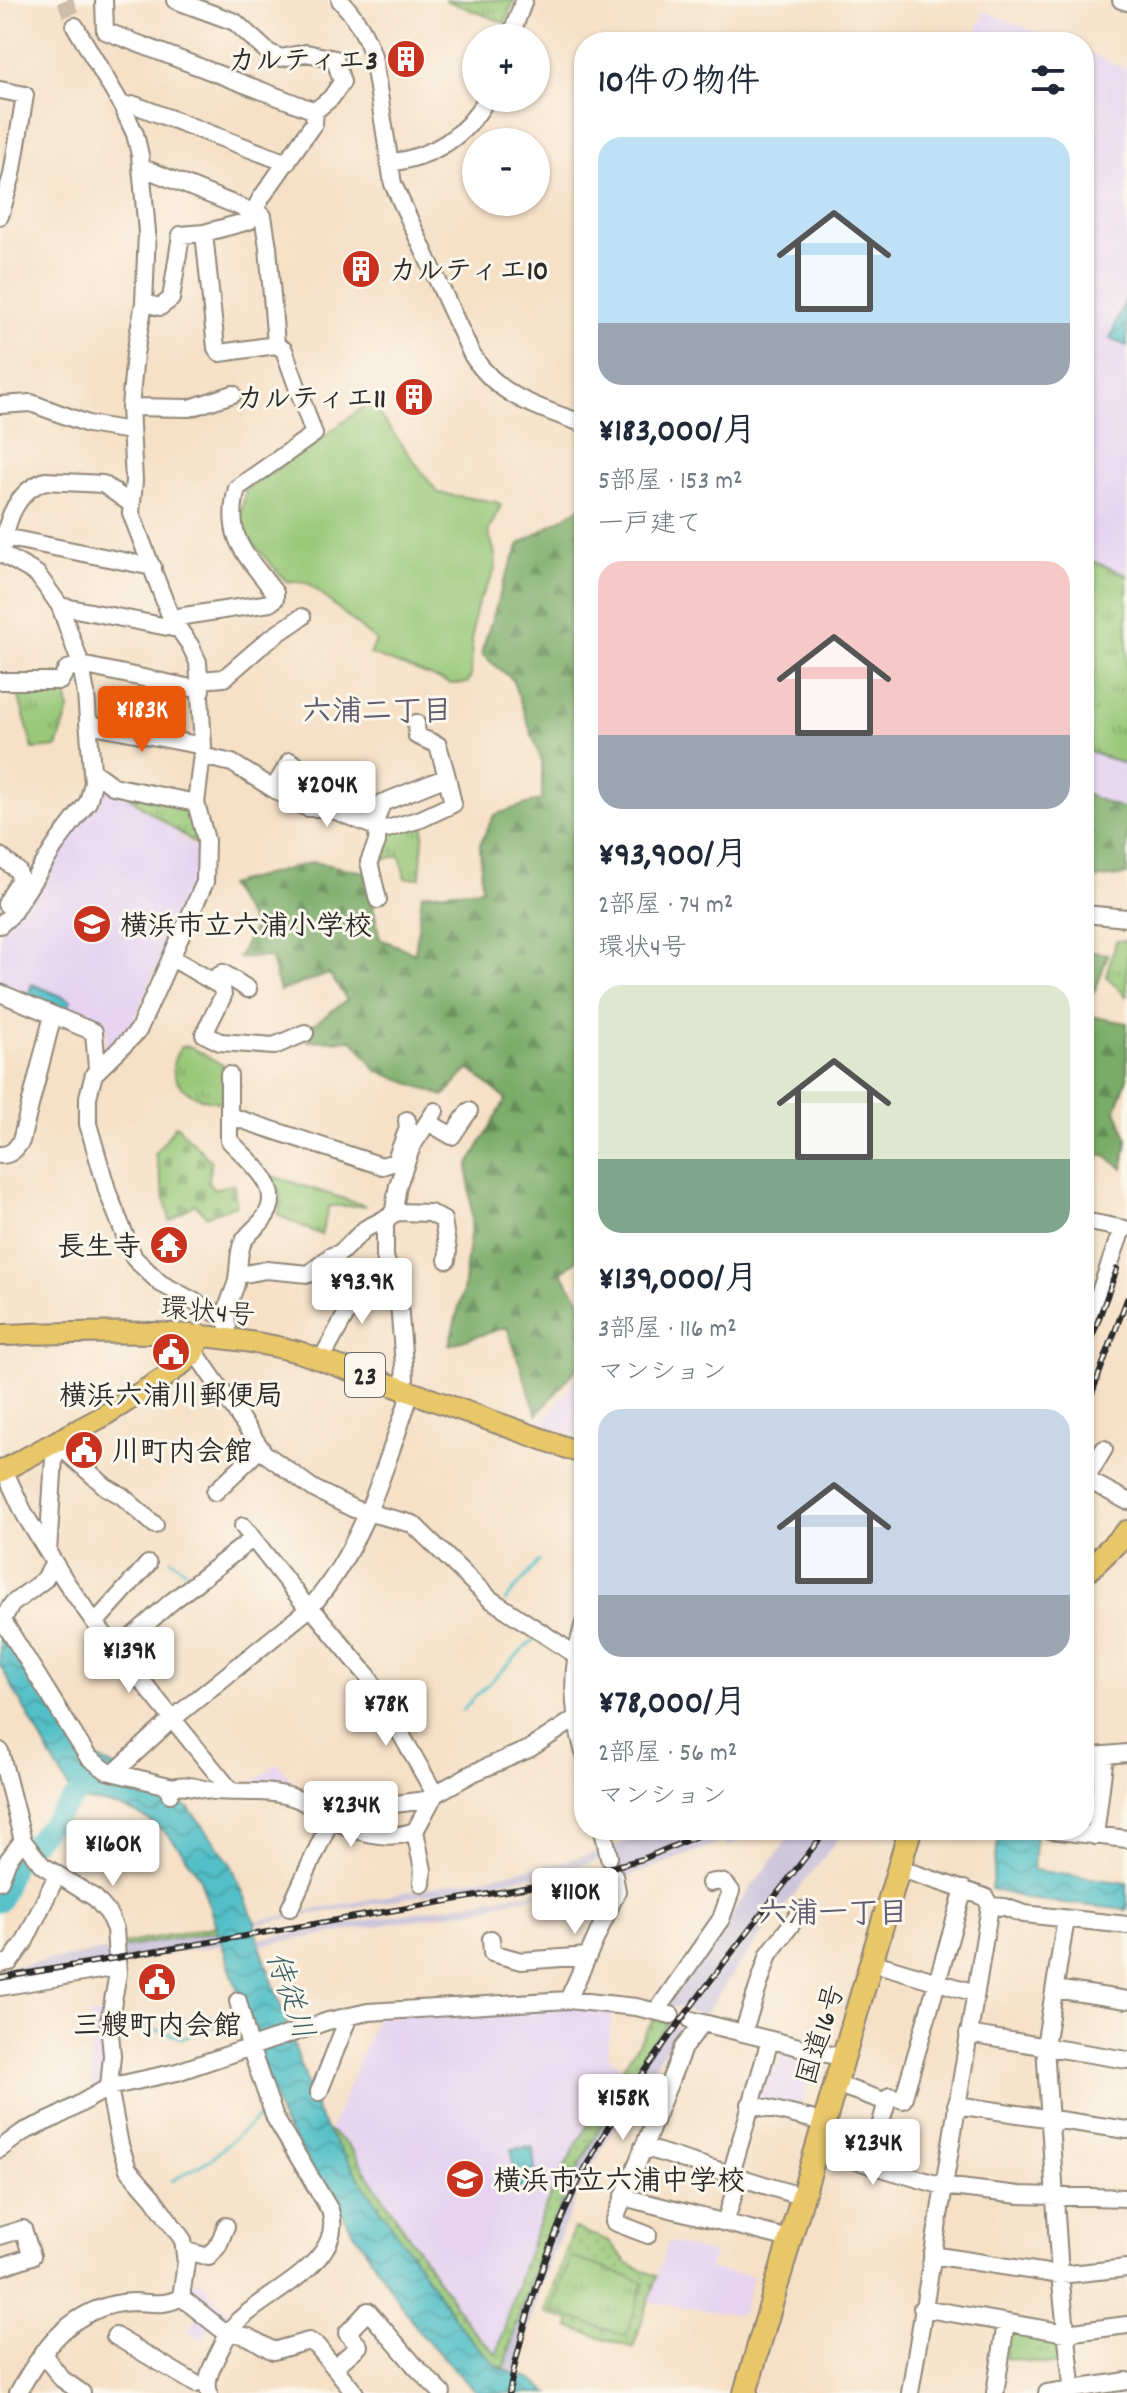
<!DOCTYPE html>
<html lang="ja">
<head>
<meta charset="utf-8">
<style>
  :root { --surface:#fff; --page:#f2f2f3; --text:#1f2937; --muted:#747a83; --accent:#ea580c }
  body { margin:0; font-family:Dekko,"Klee One",sans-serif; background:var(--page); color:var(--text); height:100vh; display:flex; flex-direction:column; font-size:30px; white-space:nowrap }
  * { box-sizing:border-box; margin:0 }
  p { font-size:26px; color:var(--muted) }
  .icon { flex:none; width:44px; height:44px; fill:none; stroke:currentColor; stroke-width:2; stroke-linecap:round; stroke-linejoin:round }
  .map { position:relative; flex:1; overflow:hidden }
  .panel { position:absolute; left:574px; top:32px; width:520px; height:1808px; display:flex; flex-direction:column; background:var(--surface); border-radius:32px; box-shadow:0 2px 6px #0004 }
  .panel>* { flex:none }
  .buttons { position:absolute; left:462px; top:24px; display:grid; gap:16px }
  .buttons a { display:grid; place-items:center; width:88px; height:88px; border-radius:50%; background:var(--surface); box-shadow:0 2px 6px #0004; font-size:40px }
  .price { position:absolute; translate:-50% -68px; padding:0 18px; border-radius:8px; background:#fff; color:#222; font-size:26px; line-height:52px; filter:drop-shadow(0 2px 4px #0008) }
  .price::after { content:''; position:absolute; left:50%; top:48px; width:24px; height:18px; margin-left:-12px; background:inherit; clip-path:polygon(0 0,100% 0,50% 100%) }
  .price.active { background:var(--accent); color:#fff }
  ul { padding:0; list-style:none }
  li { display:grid; align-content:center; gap:16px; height:424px; padding:0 24px }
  li span { display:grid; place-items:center; height:248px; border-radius:24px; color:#555 }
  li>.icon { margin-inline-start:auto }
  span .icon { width:144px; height:144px; fill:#fffc; stroke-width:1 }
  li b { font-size:34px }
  h2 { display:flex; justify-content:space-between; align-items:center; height:96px; padding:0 24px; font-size:34px }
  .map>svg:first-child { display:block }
  .built { fill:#e5d3f1 }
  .railway { fill:#c7c0d9 }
  .grass { fill:url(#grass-dots); stroke:#627a52; stroke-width:2 }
  .forest { fill:url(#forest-firs); stroke:#526c4a; stroke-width:2 }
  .cemetery { fill:url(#cemetery-stones); stroke:#627a52; stroke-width:2 }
  .park { fill:url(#park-tufts); stroke:#627a52; stroke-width:2 }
  .pitch { fill:#98c878; stroke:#627a52; stroke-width:2 }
  .water { fill:url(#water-waves); stroke:#3e7679; stroke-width:2 }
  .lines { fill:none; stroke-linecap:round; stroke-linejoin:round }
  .stream { stroke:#52c0c7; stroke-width:3 }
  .river { stroke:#52c0c7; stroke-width:20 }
  .minor-tunnel { stroke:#cdbca7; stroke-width:16; stroke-dasharray:16 8; stroke-linecap:butt }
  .minor-casing { stroke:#908678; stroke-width:20 }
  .major-casing { stroke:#908678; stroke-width:24 }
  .highway-casing { stroke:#908678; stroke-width:26 }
  .minor { stroke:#fff; stroke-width:16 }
  .major { stroke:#e9c769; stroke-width:20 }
  .highway { stroke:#e9c769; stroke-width:22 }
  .rail-casing { stroke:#2b2b2b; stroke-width:6 }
  .rail { stroke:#fbf7ec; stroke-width:3; stroke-dasharray:9; stroke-linecap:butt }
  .labels { text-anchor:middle; stroke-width:6; stroke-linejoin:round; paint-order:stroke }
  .shield { fill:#fbf7ec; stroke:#696865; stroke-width:2 }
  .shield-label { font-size:26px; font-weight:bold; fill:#2b2b2b }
  .poi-label { font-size:28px; font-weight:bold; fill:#2b2b2b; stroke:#fbf7ec; text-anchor:start }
  .street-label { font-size:28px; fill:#2b2b2b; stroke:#fbf7ec }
  .neighbourhood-label { font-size:30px; font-weight:bold; fill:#605d71; stroke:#fbf7ec }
  .water-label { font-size:30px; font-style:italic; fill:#395f62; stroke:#fbf7ec }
</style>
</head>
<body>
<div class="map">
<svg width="1127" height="2393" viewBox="0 0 1127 2393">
  <defs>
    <pattern id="grass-dots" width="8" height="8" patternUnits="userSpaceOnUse" patternTransform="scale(2)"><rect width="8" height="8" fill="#98c878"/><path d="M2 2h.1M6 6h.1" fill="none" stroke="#7ca363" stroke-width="1.8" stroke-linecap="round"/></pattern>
    <pattern id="forest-firs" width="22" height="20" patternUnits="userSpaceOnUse" patternTransform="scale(2)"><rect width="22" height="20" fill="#7aac68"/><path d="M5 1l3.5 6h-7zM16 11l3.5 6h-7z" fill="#648c56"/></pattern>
    <pattern id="cemetery-stones" width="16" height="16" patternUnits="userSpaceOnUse" patternTransform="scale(2)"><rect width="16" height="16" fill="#98c878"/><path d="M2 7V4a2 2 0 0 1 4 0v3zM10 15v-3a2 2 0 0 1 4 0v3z" fill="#7ca363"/></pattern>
    <pattern id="park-tufts" width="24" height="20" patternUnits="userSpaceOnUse" patternTransform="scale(2)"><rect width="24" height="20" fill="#98c878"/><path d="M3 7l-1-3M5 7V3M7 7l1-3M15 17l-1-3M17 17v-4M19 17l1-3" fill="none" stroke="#7ca363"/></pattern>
    <pattern id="water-waves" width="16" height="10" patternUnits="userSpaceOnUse" patternTransform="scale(2)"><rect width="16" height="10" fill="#52c0c7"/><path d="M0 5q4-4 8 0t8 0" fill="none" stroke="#449ca2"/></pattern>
  </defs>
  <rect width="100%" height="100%" fill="#fbf7ec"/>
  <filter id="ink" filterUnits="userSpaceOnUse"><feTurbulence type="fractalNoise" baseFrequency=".0125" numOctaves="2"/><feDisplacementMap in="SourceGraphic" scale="16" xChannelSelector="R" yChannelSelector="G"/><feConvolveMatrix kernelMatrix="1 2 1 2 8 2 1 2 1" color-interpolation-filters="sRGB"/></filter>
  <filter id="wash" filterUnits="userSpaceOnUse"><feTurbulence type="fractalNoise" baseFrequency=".006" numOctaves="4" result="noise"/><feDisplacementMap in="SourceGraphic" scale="32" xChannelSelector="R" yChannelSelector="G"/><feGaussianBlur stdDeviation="1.8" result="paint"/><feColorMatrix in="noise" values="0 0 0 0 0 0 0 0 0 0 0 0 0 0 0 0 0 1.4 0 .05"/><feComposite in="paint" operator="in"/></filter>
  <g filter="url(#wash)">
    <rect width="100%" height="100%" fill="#f6e0c6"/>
    <path class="built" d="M984 11 1061 42H973Z
      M1084 51 1127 69V810L1084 794Z
      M95 783 117 789 197 848 196 877 130 1029 103 1051 108 1028 96 1024 94 1026 0 988V933Z
      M584 1374V1439L541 1423 578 1377Z
      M277 1763 293 1783 285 1790 251 1785Z
      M565 2005 613 2010 607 2054 622 2068 582 2133 554 2188 511 2302 497 2355 472 2330 348 2145 330 2131 377 2017Z
      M89 2015H107L106 2085 92 2092Z
      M784 2049 815 2058 799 2114 755 2103 766 2064 778 2067Z
      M668 2242 714 2254 709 2269 753 2276 741 2315 649 2302Z
      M186 2279 208 2285 207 2290 233 2317 227 2325 209 2327 204 2340 187 2332 202 2308 182 2294Z"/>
    <path class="railway" d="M657 1830H760L727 1846 724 1841 622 1879 613 1847Z
      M795 1830H845L741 1962 703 2017 678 2007 666 2008 711 1941Z
      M602 1851 603 1859 555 1872 257 1924 256 1921 553 1864Z
      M607 1876 608 1882 497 1903 491 1907 261 1945 259 1939 559 1887Z
      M219 1931 221 1945 121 1961V1948Z
      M113 1949 112 1963 0 1982V1969Z
      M667 2024 681 2028 634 2094 581 2185 542 2280 517 2372 505 2368 530 2276 570 2181 595 2132Z"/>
    <path class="grass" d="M218 1926 219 1931 121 1948V1944Z
      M655 2018 668 2022C591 2128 535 2241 505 2368L495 2365 465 2333 328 2132 330 2131 348 2145 472 2330 497 2354C512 2300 530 2237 555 2186 584 2127 619 2073 655 2018Z
      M574 2228 609 2241 627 2263 657 2276 633 2348 569 2327 571 2321 545 2312Z"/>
    <path class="forest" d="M584 505V1216L580 1217 575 1233 584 1245V1255L561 1272 584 1306V1360L537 1415 507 1327 449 1345 463 1291 472 1218 468 1166 506 1099 469 1069 444 1096 377 1071 353 1040 308 1041 311 1026 347 1000 329 974 280 991 270 957 238 958 254 927 227 885 313 862 366 872 380 939 415 953 422 894 482 889 480 844 494 815 542 799V762L512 679 481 654 504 581 520 544Z
      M1084 794 1127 810V875L1084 880Z
      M1084 951 1108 954 1096 989 1084 1002Z
      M1084 1015 1127 1023V1078L1116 1110 1127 1138 1123 1168 1105 1156 1084 1155Z"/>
    <path class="cemetery" d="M176 1125 211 1161 208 1181 213 1189 234 1184 236 1205 206 1216 195 1204 170 1221 155 1154Z"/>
    <path class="park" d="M445 0H514L505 23Z
      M1084 558 1127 575V765L1084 749Z
      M65 680 69 710 57 747 33 749 16 686Z
      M127 796 191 805 199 846Z
      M424 825 420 878H405L400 855 374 862 383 835Z
      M1116 941H1127V997L1106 976Z
      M189 1046 223 1065 224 1102C193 1102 157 1080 181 1047Z
      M272 1177 279 1178 366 1206H329L321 1235 278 1215 282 1200Z
      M571 2257 644 2282 626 2336 552 2311Z
      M1009 2328 1060 2337 1065 2366 1005 2358Z"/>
    <path class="pitch" d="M370 402 438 493 496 502 501 505 488 532C509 584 480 577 474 620 471 638 472 658 471 677L467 683 451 684 370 654 376 641 308 583 286 581 244 534 241 513 246 489 321 439Z"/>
    <path class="water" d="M1125 301 1127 302V346L1110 339Z
      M32 984 71 1000 67 1010 28 995Z
      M0 1621 76 1748 167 1793 189 1809 202 1824 232 1866 255 1922 258 1940 317 2112 328 2132 465 2333 498 2368 529 2378 550 2393H477L420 2333 282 2122 199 1876C175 1837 151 1812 103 1803 87 1800 82 1804 70 1791L0 1665Z
      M1000 1830H1036L1033 1870 1127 1883V1910L1028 1899 991 1889Z
      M533 2147 536 2188 514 2190 512 2149Z"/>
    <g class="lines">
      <path class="stream" d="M171 1559 194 1578
        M505 1601 539 1561
        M462 1710 534 1639
        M114 2025 161 2031 183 2038 225 2020
        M172 2181 211 2159 264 2112"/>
      <path class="river" d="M0 1902 15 1862 88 1783"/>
    </g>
  </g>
  <g filter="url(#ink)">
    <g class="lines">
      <path class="minor-tunnel" d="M65 0 75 26"/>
      <defs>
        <path id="minor" d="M104 0 105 31 315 111
          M340 0C356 17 366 34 373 56L393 184 472 355C500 398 538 407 584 424
          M1121 0 1127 2
          M75 26 122 106 135 134 140 155 147 232 144 303 135 354 130 407 134 481 131 513 171 618 190 645 198 662 203 746 196 803 206 840 205 882 138 1031 94 1074 88 1097V1124L108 1193 134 1258 160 1283 225 1318
          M510 38 524 0
          M0 90 25 95 12 175 0 216
          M122 106 135 105 287 163
          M389 163C433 157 466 137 487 98
          M141 167 263 216 268 247 276 345 284 350 314 434 237 488C224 539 246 554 275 593V599L270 603 171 618
          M204 233 216 348 220 353 276 345
          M144 303 160 307 171 299 181 235 204 233 249 221 261 198 314 123 315 111 331 98 342 82 335 59 306 53 281 58 268 52 235 22 175 0
          M0 405 31 403 88 424 130 431
          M130 407 190 408 233 394
          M4 537 153 567
          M60 606 178 629
          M200 680 224 678 268 640 302 617
          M0 681H60L67 669 81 665 201 690
          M416 723 417 736 438 745 447 777
          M88 724 203 746
          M202 756 232 763 296 803 308 808H328L378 828 387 829 421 819 453 804 447 777 382 803 374 826
          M92 771 113 786 196 803
          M274 788 290 761 312 775 357 791 349 816
          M0 856 18 871 20 879 6 904
          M378 900 369 862 377 842 378 828
          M1084 914 1127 918
          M0 925 11 915 59 840 88 802 93 783 86 694 81 665 60 606 37 574 2 554C5 524 14 492 45 481L103 484 131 504
          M172 958 222 987 223 996 204 1034 220 1042 274 1046 305 1033
          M214 979 223 973 248 989
          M0 993 94 1032 97 1068
          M230 1116 382 1166 395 1162 408 1128 407 1120
          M428 1122 452 1136 469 1111
          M0 1155C11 1155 15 1150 21 1141L53 1015
          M1084 1221 1125 1229
          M239 1275 266 1270 309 1274 331 1256 340 1253 365 1229 398 1212 430 1213 443 1220 448 1251 447 1260
          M228 1328C223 1313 230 1301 235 1287 240 1273 237 1258 242 1244 245 1236 256 1228 262 1221 289 1189 250 1163 229 1140V1075
          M1084 1328 1088 1326 1122 1229
          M195 1352 264 1453 314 1489 354 1509 413 1524 490 1599 576 1655
          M321 1360 345 1316 363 1275
          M402 1389 405 1378 399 1303 385 1257V1224L394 1210 398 1185 412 1146 435 1111
          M55 1442 106 1487 122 1496 155 1525
          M1104 1449 1086 1479 1127 1501
          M4 1470 25 1515 66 1582 95 1623 231 1791
          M215 1492 261 1448
          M243 1526 306 1606 313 1610 368 1676 435 1794
          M48 1552 55 1442
          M0 1616 88 1757 107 1771 173 1787
          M0 1623 12 1604 45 1579 54 1563
          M95 1623 148 1564
          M584 1623C570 1668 572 1708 584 1753
          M117 1650 170 1603 252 1539
          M0 1751 23 1841 42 1865 95 1898 108 1913 115 1929 118 1973 109 2023 112 2055 109 2087 120 2145 128 2169 153 2198 183 2240 186 2263 181 2297
          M1084 1757 1127 1753
          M115 1772 169 1722 310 1608C363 1547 385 1467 411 1392
          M170 1794 173 1787C186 1782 202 1790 215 1791 242 1793 269 1789 295 1798 306 1802 317 1811 327 1817 355 1832 384 1842 415 1831L435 1794 473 1773 529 1749 575 1719
          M334 1819 350 1810 433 1799
          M603 1830 609 1857
          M1050 1830 1127 1839
          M415 1831 423 1870 422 1884
          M1095 1836 1105 1755
          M898 1868 985 1897 990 1906 910 2393
          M0 1881 8 1860 23 1840
          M990 1906 1005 1907 1024 1914 1127 1925
          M290 1908 331 1819
          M1066 1919 1045 2046 1060 2275 1073 2393
          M491 1939 492 1953 521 1961 588 1956
          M871 1962 975 1993
          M0 1964 10 1962 24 1943 57 1875
          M0 1987 117 1967
          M1055 1989 1127 2000
          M568 2000 617 1891 614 1875
          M657 2011 721 1919 731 1891C725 1882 721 1880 710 1883
          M691 2020 843 2058
          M743 2033 769 1954 802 1910
          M968 2034 1127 2060
          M835 2084 887 2102 890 2096 903 2100 964 1889
          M319 2092 349 2016
          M750 2104 811 2119
          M956 2105 1127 2130
          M643 2147 790 2193
          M0 2149 23 2132 57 2117 109 2087 177 2072 328 2021 368 2012 568 2000 636 2007 671 2015
          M816 2149 943 2186 1019 2195 1127 2198
          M869 2165 887 2102
          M731 2174 770 2040
          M623 2197 778 2236
          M725 2223 739 2177
          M648 2235 614 2222 683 2048 702 2024
          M0 2236 23 2229 32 2256 0 2267
          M186 2251 209 2257 218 2246 226 2226
          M932 2255 1060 2275 1127 2268
          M181 2297 221 2329 249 2337 273 2351 309 2341 317 2346 355 2393
          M922 2308 1066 2333 1127 2325
          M115 2336 196 2384
          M42 2353 62 2379 82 2393
          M335 2367 359 2346 347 2333 368 2311 416 2367 442 2393
          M18 2393C43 2347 74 2305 132 2302 149 2302 165 2307 181 2297
          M209 2393C205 2380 211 2370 216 2358 223 2345 228 2331 238 2321 269 2291 347 2261 330 2210L275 2118 250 2047 238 2001
          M995 2393 1006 2323
          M1047 2393 1127 2381"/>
        <path id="major" d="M0 1335C101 1332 200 1327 299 1352L584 1454
          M0 1472 100 1418 164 1378 192 1356 201 1335"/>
        <path id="highway" d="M1084 1574 1127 1532
          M745 2393 910 1830"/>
      </defs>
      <use href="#minor" class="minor-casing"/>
      <use href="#major" class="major-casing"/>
      <use href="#highway" class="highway-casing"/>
      <use href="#minor" class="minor"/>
      <use href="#major" class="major"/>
      <use href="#highway" class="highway"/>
      <defs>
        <path id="rail" d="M1084 1359 1117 1269
          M1084 1415 1127 1299
          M0 1978 541 1885 643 1859 711 1830
          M509 2393C525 2312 551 2233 590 2159 618 2106 655 2057 690 2008 735 1948 780 1889 827 1830"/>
      </defs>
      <use href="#rail" class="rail-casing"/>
      <use href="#rail" class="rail"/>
    </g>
  </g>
  <defs>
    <symbol id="building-disc" viewBox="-11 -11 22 22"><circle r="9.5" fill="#c8321e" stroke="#fbf7ec"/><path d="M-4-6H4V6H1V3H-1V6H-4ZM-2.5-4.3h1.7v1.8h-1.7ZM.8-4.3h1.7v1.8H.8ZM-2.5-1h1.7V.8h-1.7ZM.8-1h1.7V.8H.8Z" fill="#fff"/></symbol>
    <symbol id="school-disc" viewBox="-11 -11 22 22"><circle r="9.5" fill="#c8321e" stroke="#fbf7ec"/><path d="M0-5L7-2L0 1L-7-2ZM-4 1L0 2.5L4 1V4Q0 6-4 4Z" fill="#fff"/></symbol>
    <symbol id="temple-disc" viewBox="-11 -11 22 22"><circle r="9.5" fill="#c8321e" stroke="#fbf7ec"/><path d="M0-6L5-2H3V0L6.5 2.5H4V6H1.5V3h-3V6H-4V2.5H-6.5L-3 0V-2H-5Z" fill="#fff"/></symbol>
    <symbol id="civic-disc" viewBox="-11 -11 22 22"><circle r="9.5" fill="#c8321e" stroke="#fbf7ec"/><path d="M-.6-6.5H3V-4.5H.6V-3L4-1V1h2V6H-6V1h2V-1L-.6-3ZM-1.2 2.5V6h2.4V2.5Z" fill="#fff"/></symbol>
  </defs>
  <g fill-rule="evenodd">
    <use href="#building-disc" x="384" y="37" width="44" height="44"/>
    <use href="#building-disc" x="339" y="247" width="44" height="44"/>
    <use href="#building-disc" x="392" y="375" width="44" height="44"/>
    <use href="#school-disc" x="70" y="902" width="44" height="44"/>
    <use href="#temple-disc" x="147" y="1223" width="44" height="44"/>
    <use href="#civic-disc" x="149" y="1330" width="44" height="44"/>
    <use href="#civic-disc" x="62" y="1428" width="44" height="44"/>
    <use href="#civic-disc" x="135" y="1960" width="44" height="44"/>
    <use href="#school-disc" x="443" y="2157" width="44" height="44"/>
  </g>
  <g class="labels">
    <rect class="shield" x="345" y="1353" width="40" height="44" rx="6"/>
    <g class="shield-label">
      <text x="365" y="1384">23</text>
    </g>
    <g class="poi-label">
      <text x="378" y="69" text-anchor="end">カルティエ3</text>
      <text x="389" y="279">カルティエ10</text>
      <text x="386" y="407" text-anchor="end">カルティエ11</text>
      <text x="120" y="934">横浜市立六浦小学校</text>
      <text x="141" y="1255" text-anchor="end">長生寺</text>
      <text x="171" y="1404" text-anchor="middle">横浜六浦川郵便局</text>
      <text x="112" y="1460">川町内会館</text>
      <text x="157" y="2034" text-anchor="middle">三艘町内会館</text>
      <text x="493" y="2189">横浜市立六浦中学校</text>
    </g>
    <g class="street-label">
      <text transform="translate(208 1310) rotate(5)" y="10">環状4号</text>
      <text transform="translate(819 2034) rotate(-73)" y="10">国道16号</text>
    </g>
    <g class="neighbourhood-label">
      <text x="377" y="720">六浦二丁目</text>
      <text x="833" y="1922">六浦一丁目</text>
    </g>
    <g class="water-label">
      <text transform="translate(291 1995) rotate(71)" y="10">侍従川</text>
    </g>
  </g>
</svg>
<div class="buttons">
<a>+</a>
<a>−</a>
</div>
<b class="price active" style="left:142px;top:754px">¥183K</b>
<b class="price" style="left:327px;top:829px">¥204K</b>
<b class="price" style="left:362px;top:1326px">¥93.9K</b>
<b class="price" style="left:129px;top:1695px">¥139K</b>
<b class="price" style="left:386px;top:1748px">¥78K</b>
<b class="price" style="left:351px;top:1849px">¥234K</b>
<b class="price" style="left:113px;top:1888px">¥160K</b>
<b class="price" style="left:575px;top:1936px">¥110K</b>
<b class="price" style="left:623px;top:2142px">¥158K</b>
<b class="price" style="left:873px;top:2187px">¥234K</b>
<section class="panel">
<h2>10件の物件<svg class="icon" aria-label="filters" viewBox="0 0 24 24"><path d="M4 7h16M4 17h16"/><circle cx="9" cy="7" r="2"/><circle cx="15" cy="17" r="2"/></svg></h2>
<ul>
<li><span style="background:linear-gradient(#bfe0f5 75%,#9aa5b1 0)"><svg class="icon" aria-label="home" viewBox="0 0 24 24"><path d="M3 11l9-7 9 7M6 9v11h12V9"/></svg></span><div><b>¥183,000/月</b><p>5部屋 · 153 m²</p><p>一戸建て</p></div></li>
<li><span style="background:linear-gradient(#f6c9c9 70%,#9aa5b1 0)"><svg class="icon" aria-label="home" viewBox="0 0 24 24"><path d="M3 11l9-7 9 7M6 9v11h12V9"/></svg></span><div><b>¥93,900/月</b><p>2部屋 · 74 m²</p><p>環状4号</p></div></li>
<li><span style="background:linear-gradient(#dfe7d0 70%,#7fa58c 0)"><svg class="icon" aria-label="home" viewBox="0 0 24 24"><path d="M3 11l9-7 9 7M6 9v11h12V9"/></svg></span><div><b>¥139,000/月</b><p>3部屋 · 116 m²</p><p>マンション</p></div></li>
<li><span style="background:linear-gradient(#c9d6e8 75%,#9aa5b1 0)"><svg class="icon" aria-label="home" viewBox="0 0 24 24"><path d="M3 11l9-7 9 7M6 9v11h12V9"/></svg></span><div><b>¥78,000/月</b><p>2部屋 · 56 m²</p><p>マンション</p></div></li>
</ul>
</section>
</div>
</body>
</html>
